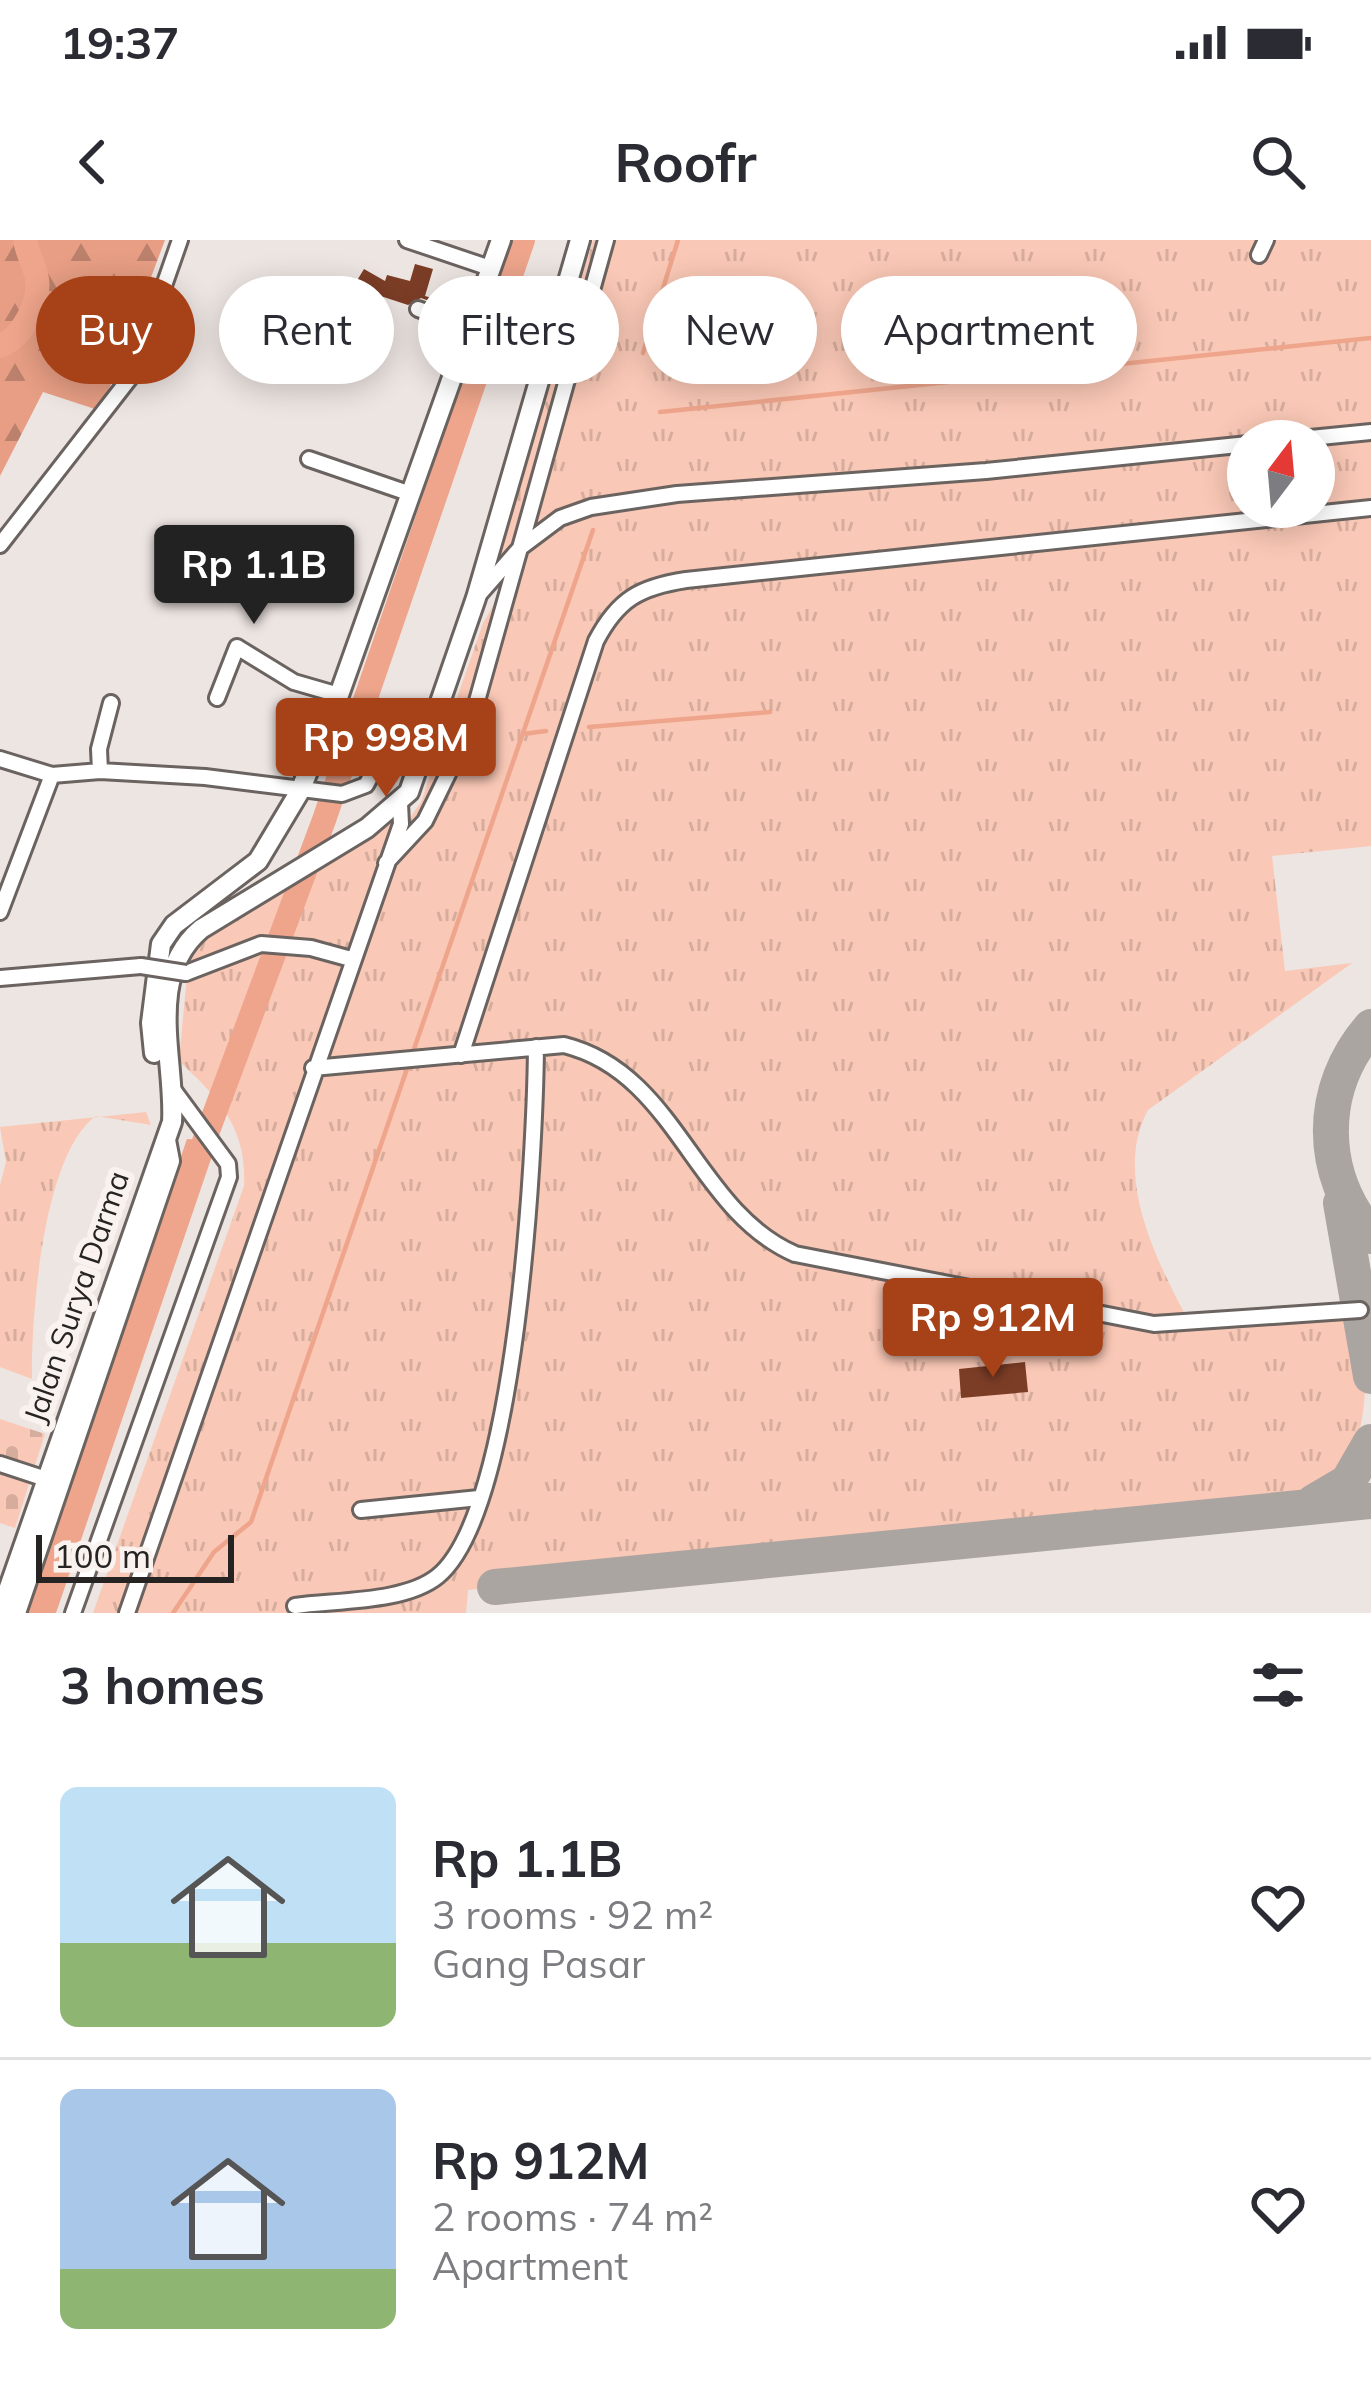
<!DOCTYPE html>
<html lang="en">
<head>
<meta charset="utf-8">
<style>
  :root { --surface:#fff; --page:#f2f2f3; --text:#2b2b33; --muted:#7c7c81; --line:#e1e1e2; --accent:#a74118 }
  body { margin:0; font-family:Mulish,sans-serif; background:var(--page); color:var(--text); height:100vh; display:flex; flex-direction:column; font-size:45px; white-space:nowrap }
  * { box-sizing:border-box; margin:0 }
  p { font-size:39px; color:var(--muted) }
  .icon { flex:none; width:66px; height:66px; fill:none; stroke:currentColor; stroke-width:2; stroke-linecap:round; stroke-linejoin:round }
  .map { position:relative; height:1373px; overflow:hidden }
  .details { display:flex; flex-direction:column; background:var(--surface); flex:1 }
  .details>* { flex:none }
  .banner { position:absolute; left:36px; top:36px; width:1299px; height:108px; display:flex; gap:24px }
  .needle { width:78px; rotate:16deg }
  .controls { position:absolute; left:1227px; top:180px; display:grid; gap:24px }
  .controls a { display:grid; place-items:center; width:108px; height:108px; border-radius:50%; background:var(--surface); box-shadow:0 6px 30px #0003; font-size:60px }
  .scale { position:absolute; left:36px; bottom:30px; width:198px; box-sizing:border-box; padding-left:12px; border:6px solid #262423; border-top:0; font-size:33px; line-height:42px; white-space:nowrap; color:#262423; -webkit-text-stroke:9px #faf2ef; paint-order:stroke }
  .price { position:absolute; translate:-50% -102px; padding:0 27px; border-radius:12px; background:var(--accent); color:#fff; font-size:39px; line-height:78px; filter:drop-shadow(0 3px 6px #0008) }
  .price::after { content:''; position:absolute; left:50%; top:72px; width:36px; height:27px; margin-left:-18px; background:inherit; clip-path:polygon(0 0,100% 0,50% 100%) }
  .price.current { background:#222; color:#fff }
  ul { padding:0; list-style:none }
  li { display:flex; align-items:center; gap:36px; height:300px; padding:0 60px }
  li+li { border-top:3px solid var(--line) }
  li span { display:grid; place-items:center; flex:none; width:336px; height:240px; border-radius:18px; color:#555 }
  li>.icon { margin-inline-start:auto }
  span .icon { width:144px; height:144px; fill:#fffc; stroke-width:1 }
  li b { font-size:51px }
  h2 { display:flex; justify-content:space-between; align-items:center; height:144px; padding:0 60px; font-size:51px }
  .tag { padding:0 42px; border-radius:54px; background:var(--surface); box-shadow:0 6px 30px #0003; font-size:42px; line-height:108px }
  .tag.current { background:var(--accent); color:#fff }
  .status { display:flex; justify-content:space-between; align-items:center; height:84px; padding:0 60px; background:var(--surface); direction:ltr }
  .status svg { height:33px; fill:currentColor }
  header { display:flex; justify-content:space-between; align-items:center; height:156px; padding:0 60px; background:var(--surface); font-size:54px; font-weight:700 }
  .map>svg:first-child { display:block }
  .grass { fill:url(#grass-tufts); fill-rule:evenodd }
  .forest { fill:url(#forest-firs) }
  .cemetery { fill:url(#cemetery-stones) }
  .water { fill:#eea58b }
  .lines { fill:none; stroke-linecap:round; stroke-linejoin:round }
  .stream { stroke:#eea58b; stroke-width:4.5 }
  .river { stroke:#eea58b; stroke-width:24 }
  .taxiway { stroke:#aba5a2; stroke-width:36 }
  .building { fill:#7c3d26 }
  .minor-casing { stroke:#6a6360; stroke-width:20 }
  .major-casing { stroke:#6a6360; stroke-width:24 }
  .minor { stroke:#fff; stroke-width:14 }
  .major { stroke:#fff; stroke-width:18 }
  .minor-bridge-casing { stroke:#6a6360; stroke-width:20; stroke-linecap:butt }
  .minor-bridge { stroke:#fff; stroke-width:14 }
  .labels { text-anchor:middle; stroke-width:12; stroke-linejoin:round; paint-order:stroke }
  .street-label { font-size:30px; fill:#262423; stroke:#faf2ef }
</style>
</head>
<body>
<div class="status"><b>19:37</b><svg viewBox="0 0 49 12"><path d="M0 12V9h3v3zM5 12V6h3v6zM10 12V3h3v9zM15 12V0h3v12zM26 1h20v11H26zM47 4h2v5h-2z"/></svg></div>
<header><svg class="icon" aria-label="back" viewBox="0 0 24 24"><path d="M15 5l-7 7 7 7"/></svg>Roofr<svg class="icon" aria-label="search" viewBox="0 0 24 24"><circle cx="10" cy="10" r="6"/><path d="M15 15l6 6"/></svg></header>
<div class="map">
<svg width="1371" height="1373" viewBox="0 0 1371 1373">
  <defs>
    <pattern id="grass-tufts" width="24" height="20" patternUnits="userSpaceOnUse" patternTransform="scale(3)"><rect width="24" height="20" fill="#fac8b6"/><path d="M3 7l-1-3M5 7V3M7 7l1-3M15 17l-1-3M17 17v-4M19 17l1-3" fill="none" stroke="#d6ac9c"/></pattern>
    <pattern id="forest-firs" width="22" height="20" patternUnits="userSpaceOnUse" patternTransform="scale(3)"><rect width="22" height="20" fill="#e79e84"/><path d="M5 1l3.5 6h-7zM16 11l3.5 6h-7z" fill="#bb816c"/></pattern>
    <pattern id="cemetery-stones" width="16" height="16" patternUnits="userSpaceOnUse" patternTransform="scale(3)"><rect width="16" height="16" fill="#fac8b6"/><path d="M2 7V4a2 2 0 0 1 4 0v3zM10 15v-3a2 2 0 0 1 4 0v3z" fill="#d6ac9c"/></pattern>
  </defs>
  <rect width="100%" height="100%" fill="#ede5e2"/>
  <path class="grass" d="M593 0H1371V606L1272 616 1285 731 1352 723 1148 870C1112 936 1158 1023 1189 1082L1360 1070C1371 1152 1371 1241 1293 1268L468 1350 466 1373H93L244 946C247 888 219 858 179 821L190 703 392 582 405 585 421 562 483 383 504 347 492 333ZM1248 201H1314V267H1248Z
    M146 872 151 885 96 876C43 913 31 1077 32 1139L0 1127V945L6 922 0 887Z"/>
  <path class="forest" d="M0 0H165L101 171 43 152 0 236Z"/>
  <path class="cemetery" d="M0 1179 45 1194 15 1288 0 1283Z"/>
  <path class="water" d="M187 899 203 900 212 916 56 1373H24Z"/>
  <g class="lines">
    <path class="stream" d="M643 113 678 0
      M660 172 1371 98
      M589 487 770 472
      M523 494 546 491
      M413 812 593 290
      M173 1373 214 1312 251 1282 409 823"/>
    <path class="river" d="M0 106C22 98 40 63 37 39 35 26 27 13 25 0
      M199 915 324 580 523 0"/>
    <path class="taxiway" d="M1371 787C1317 849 1318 934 1371 996
      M1341 963 1371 1136
      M1314 1262 1348 1242 1371 1202
      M495 1347 1371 1261"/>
  </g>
  <path class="building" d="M415 24 433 29 425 56 453 64 452 69 421 58 408 65 353 47 364 29 385 41 387 35 410 41Z
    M1025 1122 1028 1152 961 1158 959 1129Z"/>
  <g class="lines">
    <defs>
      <path id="minor" d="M407 0 490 28
        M1259 15 1266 0
        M418 69 469 87
        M1280 201 1371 192
        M309 219 411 254
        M0 305 133 134 180 0
        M477 357 520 308 606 0
        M217 458 237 407 294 442 339 455
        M0 519 52 535 100 531 205 537 342 554 366 545 386 508
        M100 531 99 509 111 463
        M386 623 425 581 448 534 475 468 520 308 560 278 591 267 677 254 986 231 1248 204
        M0 672 52 535
        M186 733 261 704 311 708 351 719
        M0 738 141 726
        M461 815 596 401C618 359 640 347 686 340L1371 268
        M313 828 564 805C677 833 694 970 795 1014L1154 1084 1360 1070
        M0 1224 52 1241
        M361 1270 479 1258
        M295 1366C336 1360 405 1363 438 1336 517 1271 535 911 536 807
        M73 1373 229 937 228 924 172 848
        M127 1373 401 584 400 563"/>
      <path id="major" d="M154 813 151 783 161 704 174 685 258 621 300 551 339 455 501 0
        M0 1373 172 882C176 822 144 737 201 689L367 588 409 552 476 358 580 0
        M16 1373 170 921 166 900"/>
    </defs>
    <use href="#minor" class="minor-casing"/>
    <use href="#major" class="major-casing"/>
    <use href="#minor" class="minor"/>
    <use href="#major" class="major"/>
    <defs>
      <path id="minor-bridge" d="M141 726 186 733"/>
    </defs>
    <use href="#minor-bridge" class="minor-bridge-casing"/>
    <use href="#minor-bridge" class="minor-bridge"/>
  </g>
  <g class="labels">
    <g class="street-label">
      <text transform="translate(77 1057) rotate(-71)" y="10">Jalan Surya Darma</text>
    </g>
  </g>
</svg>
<div class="controls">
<a><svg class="needle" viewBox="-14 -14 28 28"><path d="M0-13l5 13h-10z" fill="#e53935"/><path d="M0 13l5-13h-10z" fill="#7c7c81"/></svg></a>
</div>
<div class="scale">100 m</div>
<b class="price current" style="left:254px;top:387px">Rp 1.1B</b>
<b class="price" style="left:386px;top:560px">Rp 998M</b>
<b class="price" style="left:993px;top:1140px">Rp 912M</b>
<div class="banner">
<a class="tag current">Buy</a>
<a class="tag">Rent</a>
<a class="tag">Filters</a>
<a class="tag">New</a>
<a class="tag">Apartment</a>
</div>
</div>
<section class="details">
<h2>3 homes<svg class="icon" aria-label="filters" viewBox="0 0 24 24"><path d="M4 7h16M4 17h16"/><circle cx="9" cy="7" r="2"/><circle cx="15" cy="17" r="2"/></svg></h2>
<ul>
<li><span style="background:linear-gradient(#bfe0f5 65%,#8fb573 0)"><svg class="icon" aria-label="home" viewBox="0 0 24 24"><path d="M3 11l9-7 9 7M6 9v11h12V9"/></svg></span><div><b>Rp 1.1B</b><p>3 rooms · 92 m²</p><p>Gang Pasar</p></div><svg class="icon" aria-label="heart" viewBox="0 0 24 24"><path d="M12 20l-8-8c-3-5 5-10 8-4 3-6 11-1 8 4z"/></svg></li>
<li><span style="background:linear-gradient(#a9c7e8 75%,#8fb573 0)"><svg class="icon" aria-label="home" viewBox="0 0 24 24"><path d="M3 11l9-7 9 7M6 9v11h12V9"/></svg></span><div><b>Rp 912M</b><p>2 rooms · 74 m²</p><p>Apartment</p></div><svg class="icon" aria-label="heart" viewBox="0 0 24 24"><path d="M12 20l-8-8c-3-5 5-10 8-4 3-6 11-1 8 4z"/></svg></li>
</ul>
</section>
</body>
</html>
